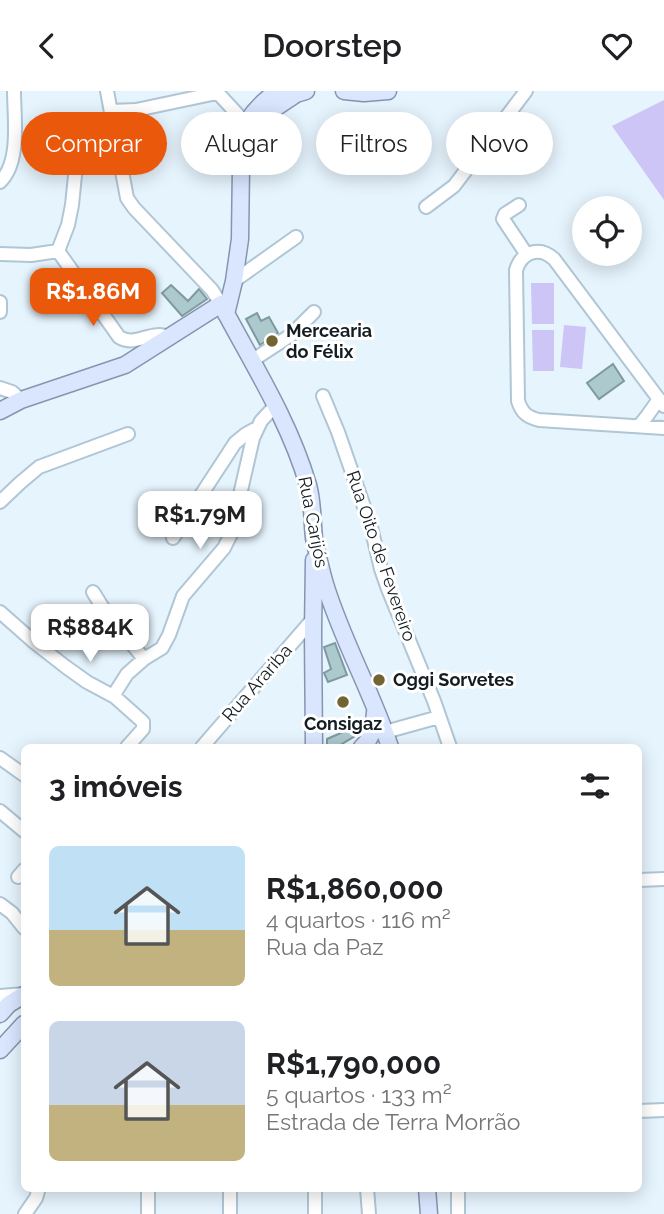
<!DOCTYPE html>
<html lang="pt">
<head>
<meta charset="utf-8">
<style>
  :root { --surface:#fff; --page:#f2f2f2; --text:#202124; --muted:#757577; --accent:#ea580c }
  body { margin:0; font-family:Raleway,sans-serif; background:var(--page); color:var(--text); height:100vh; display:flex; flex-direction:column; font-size:26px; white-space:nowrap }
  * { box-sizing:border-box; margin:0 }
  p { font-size:23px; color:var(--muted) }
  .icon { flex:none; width:38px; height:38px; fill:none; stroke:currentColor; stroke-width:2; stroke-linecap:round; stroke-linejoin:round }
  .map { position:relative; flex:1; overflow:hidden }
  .details { position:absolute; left:21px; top:653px; width:621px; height:448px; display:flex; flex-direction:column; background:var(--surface); border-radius:10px; box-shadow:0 4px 18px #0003 }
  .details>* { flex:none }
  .guide { position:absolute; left:21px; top:21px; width:623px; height:63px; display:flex; gap:14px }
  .buttons { position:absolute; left:572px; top:105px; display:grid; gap:14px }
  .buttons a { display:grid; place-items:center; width:70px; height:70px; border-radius:50%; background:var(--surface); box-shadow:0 4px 18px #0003; font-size:35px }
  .price { position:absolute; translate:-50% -60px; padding:0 16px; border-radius:14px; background:#fff; color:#222; font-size:23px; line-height:46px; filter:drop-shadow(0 2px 4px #0008) }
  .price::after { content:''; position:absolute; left:50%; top:42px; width:21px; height:16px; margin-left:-10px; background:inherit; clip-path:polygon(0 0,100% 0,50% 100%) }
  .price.current { background:var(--accent); color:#fff }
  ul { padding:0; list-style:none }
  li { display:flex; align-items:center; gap:21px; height:175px; padding:0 28px }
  li span { display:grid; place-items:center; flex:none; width:196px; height:140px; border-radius:10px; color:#555 }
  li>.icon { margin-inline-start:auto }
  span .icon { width:84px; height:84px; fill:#fffc; stroke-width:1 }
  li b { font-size:30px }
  h2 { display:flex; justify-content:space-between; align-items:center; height:84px; padding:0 28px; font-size:30px }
  .chip { padding:0 24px; border-radius:32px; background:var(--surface); box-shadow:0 4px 18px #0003; font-size:24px; line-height:63px }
  .chip.current { background:var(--accent); color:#fff }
  header { display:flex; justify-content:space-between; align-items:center; height:91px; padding:0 28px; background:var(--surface); font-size:32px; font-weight:600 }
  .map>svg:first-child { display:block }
  .green { fill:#ccc5f5 }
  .building { fill:#acc9cd; stroke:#7f9a9e; stroke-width:2 }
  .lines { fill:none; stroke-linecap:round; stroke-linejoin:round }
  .minor-casing { stroke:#b0c6d5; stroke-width:16 }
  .major-casing { stroke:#8595b0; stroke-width:19 }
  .minor { stroke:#fff; stroke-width:12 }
  .major { stroke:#dae6fe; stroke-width:16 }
  .poi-dot { fill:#716633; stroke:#fff; stroke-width:2.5 }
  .labels { text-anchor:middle; stroke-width:6; stroke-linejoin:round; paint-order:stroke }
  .poi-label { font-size:18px; font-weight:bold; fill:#141d22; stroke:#fff; text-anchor:start }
  .street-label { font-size:18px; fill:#141d22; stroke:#fff }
</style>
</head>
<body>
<header><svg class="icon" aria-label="back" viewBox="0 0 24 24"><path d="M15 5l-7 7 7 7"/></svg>Doorstep<svg class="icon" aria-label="heart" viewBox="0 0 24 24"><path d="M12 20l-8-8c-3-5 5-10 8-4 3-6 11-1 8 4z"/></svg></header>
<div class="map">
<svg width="664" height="1123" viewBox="0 0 664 1123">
  <rect width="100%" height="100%" fill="#e6f4fd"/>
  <path class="green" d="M664 9V109L612 35Z
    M531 192H554V233H532Z
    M564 234 586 236 582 278 560 276Z
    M532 239H554V280H533Z"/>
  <path class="building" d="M171 194 188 210 199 198 207 208 182 225 162 202Z
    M257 222 261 230 269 226 278 242 260 254 246 228Z
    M613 273 624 290 599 308 587 292Z
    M335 552 347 584 328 591 324 582 331 578 324 556Z
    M359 634 361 639 360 642 337 656H327V648Z"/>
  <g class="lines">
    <defs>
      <path id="minor" d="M107 0 127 107 134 117 212 199 221 213
        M216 0 251 38
        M111 20 136 19 217 2
        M0 91C21 71 14 26 14 0
        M519 114 505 123 503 128 527 164
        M426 116 454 95 526 0
        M58 160 119 246C136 257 152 237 170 247
        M0 163 31 164 58 160 68 134 72 114 79 45
        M234 190 296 146
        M0 211V221
        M253 269 291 244 314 221
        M0 297 12 301 21 309
        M323 305 338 341 371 436 381 478 388 498 434 610 450 656
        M664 315 554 168C540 155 522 160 516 179L518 310C522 322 527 326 539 329L664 337
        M639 335 647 325 659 308
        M0 411 20 392 39 376 128 343
        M173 447 235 352 246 343 257 337
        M93 501 103 517 144 568
        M0 521 34 551 66 576 87 591 115 606 143 631V638L127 656
        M113 605 127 583 144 568 162 557 169 544 183 505 224 457 231 443 253 347 261 330 276 314
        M385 641 439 626
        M202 656 313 528
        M0 667 24 684
        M0 720 24 740
        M18 786 24 779
        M639 789 664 788
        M0 813 12 822 24 837
        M0 905 24 903
        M639 1020 664 1019
        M148 1097V1123
        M230 1097V1123
        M367 1097 369 1123
        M458 1097V1123
        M25 1123 36 1107 39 1097
        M315 1123V1097"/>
      <path id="major" d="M344 0 364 2 388 0
        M236 54C244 31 258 13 278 0
        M221 213C252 272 289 329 308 394 313 412 312 429 314 447 317 462 321 479 325 493 342 549 372 601 390 656
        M226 223 234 190 240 148 241 76 249 47 275 17 296 3 306 0
        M0 320 21 309 125 274 221 213
        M314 469 313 541 314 656
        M362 656C373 647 374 634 375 621
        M0 923 9 913 24 904
        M0 959 24 933
        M427 1097 429 1123"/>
    </defs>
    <use href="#minor" class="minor-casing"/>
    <use href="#major" class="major-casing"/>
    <use href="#minor" class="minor"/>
    <use href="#major" class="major"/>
  </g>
  <g class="poi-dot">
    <circle cx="272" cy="250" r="7"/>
    <circle cx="379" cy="589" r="7"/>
    <circle cx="343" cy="611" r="7"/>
  </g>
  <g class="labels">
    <g class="poi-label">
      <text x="286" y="246">Mercearia<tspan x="286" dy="21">do Félix</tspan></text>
      <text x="393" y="595">Oggi Sorvetes</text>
      <text x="343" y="639" text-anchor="middle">Consigaz</text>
    </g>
    <g class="street-label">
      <text transform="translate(313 431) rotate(79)" y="6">Rua Carijós</text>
      <text transform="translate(381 465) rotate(71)" y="6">Rua Oito de Fevereiro</text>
      <text transform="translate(257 592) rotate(-49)" y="6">Rua Arariba</text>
    </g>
  </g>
</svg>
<div class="buttons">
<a><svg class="icon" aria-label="locate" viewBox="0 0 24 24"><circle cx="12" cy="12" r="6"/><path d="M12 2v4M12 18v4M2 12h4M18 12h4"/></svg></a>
</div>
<b class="price current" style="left:93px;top:237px">R$1.86M</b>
<b class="price" style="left:200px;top:460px">R$1.79M</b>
<b class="price" style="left:90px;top:573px">R$884K</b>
<div class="guide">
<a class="chip current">Comprar</a>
<a class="chip">Alugar</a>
<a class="chip">Filtros</a>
<a class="chip">Novo</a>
</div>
<section class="details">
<h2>3 imóveis<svg class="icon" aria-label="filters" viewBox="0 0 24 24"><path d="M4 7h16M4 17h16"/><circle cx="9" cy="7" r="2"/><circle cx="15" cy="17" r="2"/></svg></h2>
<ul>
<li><span style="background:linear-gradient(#bfe0f5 60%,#c2b280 0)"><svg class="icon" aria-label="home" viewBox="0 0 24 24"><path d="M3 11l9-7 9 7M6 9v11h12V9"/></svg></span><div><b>R$1,860,000</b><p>4 quartos · 116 m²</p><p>Rua da Paz</p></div></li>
<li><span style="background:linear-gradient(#c9d6e8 60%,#c2b280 0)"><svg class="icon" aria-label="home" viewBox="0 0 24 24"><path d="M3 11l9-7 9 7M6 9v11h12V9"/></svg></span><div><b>R$1,790,000</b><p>5 quartos · 133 m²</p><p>Estrada de Terra Morrão</p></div></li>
</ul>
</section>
</div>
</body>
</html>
